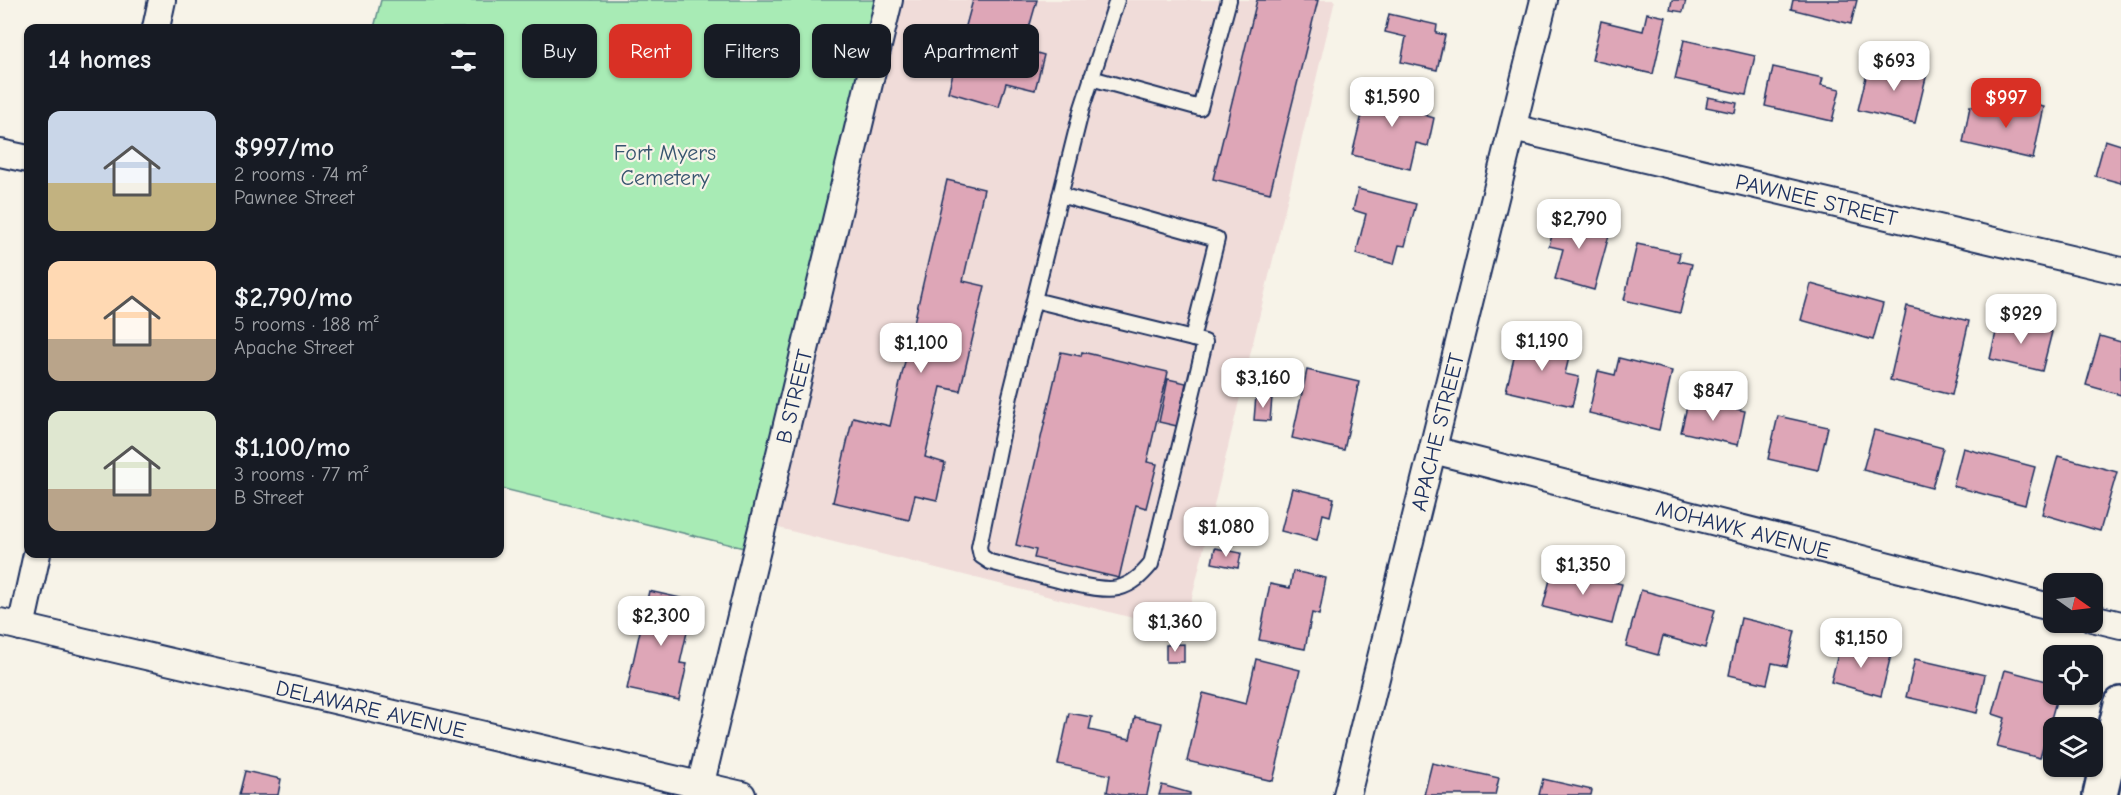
<!DOCTYPE html>
<html lang="en">
<head>
<meta charset="utf-8">
<style>
  :root { --surface:#171b24; --page:#242831; --text:#f1f3f6; --muted:#9ea1a6; --accent:#d93025 }
  body { margin:0; font-family:"Comic Neue",sans-serif; background:var(--page); color:var(--text); height:100vh; display:flex; flex-direction:column; font-size:22px; white-space:nowrap }
  * { box-sizing:border-box; margin:0 }
  p { font-size:20px; color:var(--muted) }
  .icon { flex:none; width:33px; height:33px; fill:none; stroke:currentColor; stroke-width:2; stroke-linecap:round; stroke-linejoin:round }
  .map { position:relative; flex:1; overflow:hidden }
  .sheet { position:absolute; left:24px; top:24px; width:480px; height:534px; display:flex; flex-direction:column; background:var(--surface); border-radius:12px; box-shadow:0 2px 4px #0004 }
  .sheet>* { flex:none }
  .banner { position:absolute; left:522px; top:24px; width:570px; height:54px; display:flex; gap:12px }
  .needle { width:39px; rotate:104deg }
  .fabs { position:absolute; left:2043px; top:573px; display:grid; gap:12px }
  .fabs a { display:grid; place-items:center; width:60px; height:60px; border-radius:12px; background:var(--surface); box-shadow:0 2px 4px #0004; font-size:30px }
  .price { position:absolute; translate:-50% -51px; padding:0 14px; border-radius:12px; background:#fff; color:#222; font-size:20px; line-height:39px; filter:drop-shadow(0 2px 3px #0008) }
  .price::after { content:''; position:absolute; left:50%; top:36px; width:18px; height:14px; margin-left:-9px; background:inherit; clip-path:polygon(0 0,100% 0,50% 100%) }
  .price.on { background:var(--accent); color:#fff }
  ul { padding:0; list-style:none }
  li { display:flex; align-items:center; gap:18px; height:150px; padding:0 24px }
  li span { display:grid; place-items:center; flex:none; width:168px; height:120px; border-radius:12px; color:#555 }
  li>.icon { margin-inline-start:auto }
  span .icon { width:72px; height:72px; fill:#fffc; stroke-width:1 }
  li b { font-size:26px }
  h2 { display:flex; justify-content:space-between; align-items:center; height:72px; padding:0 24px; font-size:26px }
  .pill { padding:0 21px; border-radius:12px; background:var(--surface); box-shadow:0 2px 4px #0004; font-size:21px; line-height:54px }
  .pill.on { background:var(--accent); color:#fff }
  .map>svg:first-child { display:block }
  .built { fill:#f0dcd9 }
  .green { fill:#a8ebb5; stroke:#628d8a; stroke-width:1.5 }
  .building { fill:#dea6b7; stroke:#1b2f5e; stroke-width:1.5 }
  .lines { fill:none; stroke-linecap:round; stroke-linejoin:round }
  .lane-casing { stroke:#1b2f5e; stroke-width:18 }
  .street-casing { stroke:#1b2f5e; stroke-width:30 }
  .secondary-casing { stroke:#1b2f5e; stroke-width:38 }
  .lane { stroke:#f7f3e8; stroke-width:14 }
  .street { stroke:#f7f3e8; stroke-width:26 }
  .secondary { stroke:#f7f3e8; stroke-width:33 }
  .labels { text-anchor:middle; stroke-width:4.5; stroke-linejoin:round; paint-order:stroke }
  .park-label { font-size:22px; fill:#37556f; stroke:#f7f3e8 }
  .street-label { font-size:22px; fill:#1b2f5e; stroke:#f7f3e8 }
</style>
</head>
<body>
<div class="map">
<svg width="2121" height="795" viewBox="0 0 2121 795">
  <rect width="100%" height="100%" fill="#f7f3e8"/>
  <filter id="ink" filterUnits="userSpaceOnUse"><feTurbulence type="fractalNoise" baseFrequency=".0167" numOctaves="2"/><feDisplacementMap in="SourceGraphic" scale="12" xChannelSelector="R" yChannelSelector="G"/><feConvolveMatrix kernelMatrix="1 2 1 2 8 2 1 2 1" color-interpolation-filters="sRGB"/></filter>
  <g filter="url(#ink)">
    <path class="built" d="M889 0H1335L1184 631 763 524Z"/>
    <path class="green" d="M381 0H875L744 548 500 488V28H374Z"/>
    <path class="building" d="M973 0H1037L1023 49 1044 55 1035 90 1006 83 999 107 948 92Z
      M1257 0H1318L1270 193 1213 179Z
      M1672 0H1686L1683 12 1670 10Z
      M1793 0H1857L1851 24 1791 9Z
      M1647 13 1666 17 1653 74 1592 60 1601 21 1643 31Z
      M1389 14 1437 25 1436 33 1445 35 1437 70 1401 62 1406 37 1385 32Z
      M1684 40 1755 56 1746 95 1675 79Z
      M1892 61 1928 69 1915 123 1858 110 1868 69 1889 74Z
      M1773 67 1823 78 1821 85 1840 89 1832 121 1765 106Z
      M1369 86 1428 100 1424 115 1434 118 1428 146 1416 143 1410 169 1352 155Z
      M1708 97 1737 103 1735 113 1706 107Z
      M2012 100 2044 107 2033 159 1963 143 1970 106 2009 114Z
      M2105 140 2121 145V183L2095 176Z
      M947 180 984 189 963 281 985 286 960 391 941 387 925 457 945 463 937 500 915 495 909 520 833 502 853 417 890 426Z
      M1358 189 1416 204 1405 246 1399 245 1394 264 1356 254 1366 214 1353 210Z
      M1558 214 1611 228 1594 290 1555 279 1563 249 1549 246Z
      M1637 244 1680 253 1678 261 1692 264 1680 313 1624 300Z
      M1811 284 1883 304 1873 340 1801 320Z
      M1907 306 1969 321 1952 395 1890 380Z
      M1999 319 2052 332 2042 371 1990 359Z
      M2100 336 2121 342V395L2086 385Z
      M1519 337 1571 349 1565 374 1579 377 1572 406 1506 391Z
      M1061 352 1081 356 1082 352 1168 372 1147 462 1157 464 1146 508 1136 505 1119 578 1034 558 1036 550 1016 545Z
      M1619 358 1672 371 1659 430 1589 413 1598 371 1615 375Z
      M1307 370 1359 382 1344 450 1292 438Z
      M1168 379 1186 383 1177 426 1159 422Z
      M1256 396 1272 397 1270 421 1254 420Z
      M1689 398 1745 411 1738 445 1681 432Z
      M1778 416 1828 427 1818 470 1768 459Z
      M1874 430 1943 448 1932 488 1863 470Z
      M1963 448 2035 467 2025 505 1953 486Z
      M2058 456 2117 472 2100 531 2042 514Z
      M1292 488 1334 498 1330 516 1323 514 1317 540 1281 531Z
      M1215 548 1241 553 1238 568 1212 563Z
      M1553 568 1622 584 1612 624 1543 607Z
      M1293 571 1326 578 1319 615 1312 613 1305 649 1259 640 1270 584 1290 588Z
      M1641 590 1715 610 1705 648 1663 636 1658 655 1626 646Z
      M649 591 694 601 680 663 687 664 679 700 627 689Z
      M1741 618 1795 631 1787 666 1772 663 1767 684 1729 675Z
      M1841 642 1891 655 1881 696 1831 682Z
      M1184 644V662H1166V645Z
      M1256 659 1300 670 1273 781 1187 761 1203 693 1246 704Z
      M1915 659 1985 675 1977 713 1906 697Z
      M2005 670 2054 683V694H2058L2040 758 1997 747 2005 718 1993 714Z
      M1069 713 1092 717 1089 730 1130 739 1135 717 1162 723 1147 795H1121L1107 792 1110 775 1058 764Z
      M1432 763 1499 778 1495 795H1424Z
      M245 771 281 779 278 795H239Z
      M1543 779 1592 790 1591 795H1539Z
      M1162 785 1190 793V795H1159Z"/>
    <g class="lines">
      <defs>
        <path id="lane" d="M1091 78 1200 108 1229 0
          M1060 195 1217 239 1192 339
          M1034 300 1205 342 1151 564C1142 575 1133 584 1118 588 1096 594 1016 568 990 562L981 556 979 547 1010 396 1082 108 1117 0"/>
        <g id="street">
          <path d="M156 28 162 0"/>
          <path id="s1" d="M1513 128 2121 271"/>
          <path d="M0 153 28 159"/>
          <path id="s2" d="M1433 450 2054 608"/>
          <path d="M2092 618 2121 625"/>
          <path id="s3" d="M0 622 742 795"/>
          <path d="M21 627 37 554"/>
          <path id="s4" d="M698 795 889 0"/>
          <path id="s5" d="M1347 795 1544 0"/>
        </g>
        <path id="secondary" d="M2100 795 2121 704"/>
      </defs>
      <use href="#lane" class="lane-casing"/>
      <use href="#street" class="street-casing"/>
      <use href="#secondary" class="secondary-casing"/>
      <use href="#lane" class="lane"/>
      <use href="#street" class="street"/>
      <use href="#secondary" class="secondary"/>
    </g>
  </g>
  <g class="labels">
    <g class="park-label">
      <text x="665" y="160">Fort Myers<tspan x="665" dy="25">Cemetery</tspan></text>
    </g>
    <g class="street-label">
      <text dy="8" stroke="none"><textPath href="#s1" startOffset="312">PAWNEE STREET</textPath></text>
      <text dy="8" stroke="none"><textPath href="#s4" startOffset="410">B STREET</textPath></text>
      <text dy="8" stroke="none"><textPath href="#s5" startOffset="374">APACHE STREET</textPath></text>
      <text dy="8" stroke="none"><textPath href="#s2" startOffset="320">MOHAWK AVENUE</textPath></text>
      <text dy="8" stroke="none"><textPath href="#s3" startOffset="381">DELAWARE AVENUE</textPath></text>
    </g>
  </g>
</svg>
<div class="fabs">
<a><svg class="needle" viewBox="-14 -14 28 28"><path d="M0-13l5 13h-10z" fill="#e53935"/><path d="M0 13l5-13h-10z" fill="#9ea1a6"/></svg></a>
<a><svg class="icon" aria-label="locate" viewBox="0 0 24 24"><circle cx="12" cy="12" r="6"/><path d="M12 2v4M12 18v4M2 12h4M18 12h4"/></svg></a>
<a><svg class="icon" aria-label="layers" viewBox="0 0 24 24"><path d="M12 4l9 5-9 5-9-5zM3 14l9 5 9-5"/></svg></a>
</div>
<b class="price" style="left:1894px;top:92px">$693</b>
<b class="price" style="left:1392px;top:128px">$1,590</b>
<b class="price on" style="left:2006px;top:129px">$997</b>
<b class="price" style="left:1579px;top:250px">$2,790</b>
<b class="price" style="left:2021px;top:345px">$929</b>
<b class="price" style="left:1542px;top:372px">$1,190</b>
<b class="price" style="left:921px;top:374px">$1,100</b>
<b class="price" style="left:1263px;top:409px">$3,160</b>
<b class="price" style="left:1713px;top:422px">$847</b>
<b class="price" style="left:1226px;top:558px">$1,080</b>
<b class="price" style="left:1583px;top:596px">$1,350</b>
<b class="price" style="left:661px;top:647px">$2,300</b>
<b class="price" style="left:1175px;top:653px">$1,360</b>
<b class="price" style="left:1861px;top:669px">$1,150</b>
<div class="banner">
<a class="pill">Buy</a>
<a class="pill on">Rent</a>
<a class="pill">Filters</a>
<a class="pill">New</a>
<a class="pill">Apartment</a>
</div>
<section class="sheet">
<h2>14 homes<svg class="icon" aria-label="filters" viewBox="0 0 24 24"><path d="M4 7h16M4 17h16"/><circle cx="9" cy="7" r="2"/><circle cx="15" cy="17" r="2"/></svg></h2>
<ul>
<li><span style="background:linear-gradient(#c9d6e8 60%,#c2b280 0)"><svg class="icon" aria-label="home" viewBox="0 0 24 24"><path d="M3 11l9-7 9 7M6 9v11h12V9"/></svg></span><div><b>$997/mo</b><p>2 rooms · 74 m²</p><p>Pawnee Street</p></div></li>
<li><span style="background:linear-gradient(#ffd9b3 65%,#b9a48a 0)"><svg class="icon" aria-label="home" viewBox="0 0 24 24"><path d="M3 11l9-7 9 7M6 9v11h12V9"/></svg></span><div><b>$2,790/mo</b><p>5 rooms · 188 m²</p><p>Apache Street</p></div></li>
<li><span style="background:linear-gradient(#dfe7d0 65%,#b9a48a 0)"><svg class="icon" aria-label="home" viewBox="0 0 24 24"><path d="M3 11l9-7 9 7M6 9v11h12V9"/></svg></span><div><b>$1,100/mo</b><p>3 rooms · 77 m²</p><p>B Street</p></div></li>
</ul>
</section>
</div>
</body>
</html>
